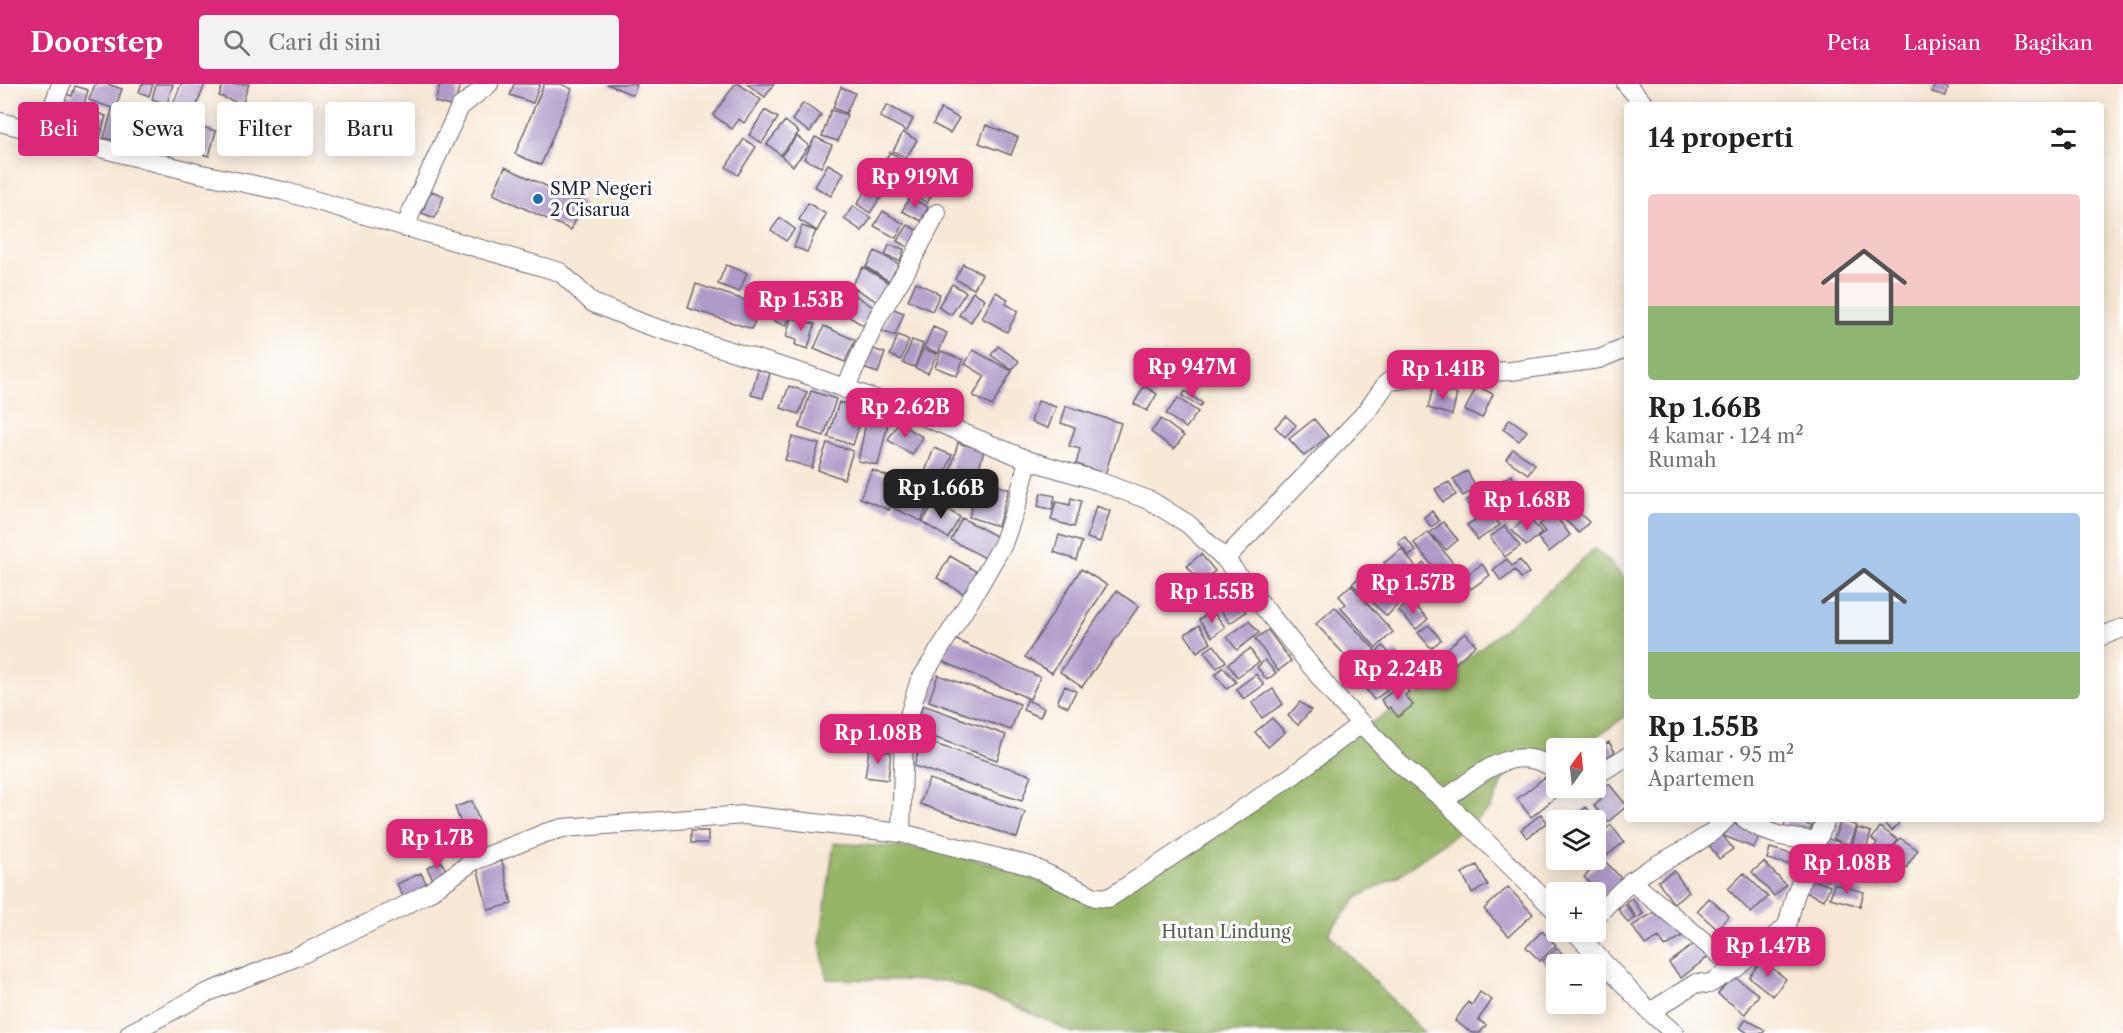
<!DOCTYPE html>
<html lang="id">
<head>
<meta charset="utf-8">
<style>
  :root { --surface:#fff; --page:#f2f2f2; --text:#202124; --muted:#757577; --line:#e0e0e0; --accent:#db2777 }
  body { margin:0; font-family:"Libre Caslon Text",serif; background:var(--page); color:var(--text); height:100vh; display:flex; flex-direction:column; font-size:22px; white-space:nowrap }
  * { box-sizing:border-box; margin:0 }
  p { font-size:20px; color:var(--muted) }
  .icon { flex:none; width:33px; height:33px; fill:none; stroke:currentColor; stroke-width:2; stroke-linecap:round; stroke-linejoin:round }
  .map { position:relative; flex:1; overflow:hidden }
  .panel { position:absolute; left:1624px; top:18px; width:480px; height:720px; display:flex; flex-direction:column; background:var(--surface); border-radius:6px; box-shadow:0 3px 15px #0003 }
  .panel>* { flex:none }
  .top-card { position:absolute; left:18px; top:18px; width:570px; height:54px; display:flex; gap:12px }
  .needle { width:39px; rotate:15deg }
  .tools { position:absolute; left:1546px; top:654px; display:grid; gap:12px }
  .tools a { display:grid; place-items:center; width:60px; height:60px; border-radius:6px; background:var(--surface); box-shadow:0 3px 15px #0003; font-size:30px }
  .price { position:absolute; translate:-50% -51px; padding:0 14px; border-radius:12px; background:var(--accent); color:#fff; font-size:20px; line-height:39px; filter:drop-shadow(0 2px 3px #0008) }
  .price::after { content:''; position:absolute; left:50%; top:36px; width:18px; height:14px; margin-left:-9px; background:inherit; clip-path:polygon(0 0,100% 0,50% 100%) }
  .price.on { background:#222; color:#fff }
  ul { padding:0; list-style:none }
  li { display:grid; align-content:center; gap:12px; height:318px; padding:0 24px }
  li+li { border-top:2px solid var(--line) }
  li span { display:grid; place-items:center; height:186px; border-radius:6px; color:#555 }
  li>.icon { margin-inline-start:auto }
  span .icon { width:108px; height:108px; fill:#fffc; stroke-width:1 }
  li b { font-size:26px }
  h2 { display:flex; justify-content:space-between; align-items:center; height:72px; padding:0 24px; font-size:26px }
  .chip { padding:0 21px; border-radius:6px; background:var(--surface); box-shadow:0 3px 15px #0003; font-size:21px; line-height:54px }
  .chip.on { background:var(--accent); color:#fff }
  header { display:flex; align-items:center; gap:36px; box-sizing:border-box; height:84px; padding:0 30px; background:var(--accent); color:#fff }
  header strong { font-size:28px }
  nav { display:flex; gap:33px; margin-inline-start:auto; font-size:21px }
  .search { width:420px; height:54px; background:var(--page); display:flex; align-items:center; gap:15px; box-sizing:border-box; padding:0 21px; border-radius:6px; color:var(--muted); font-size:22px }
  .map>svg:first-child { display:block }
  .forest { fill:#97b568; stroke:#5c6c52; stroke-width:1.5 }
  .building { fill:#af9bc9 }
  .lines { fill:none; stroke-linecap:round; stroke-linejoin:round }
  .street-casing { stroke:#6d6771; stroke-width:20 }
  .street { stroke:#fff; stroke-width:18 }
  .poi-dot { fill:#1f6fb2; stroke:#fff; stroke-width:2 }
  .labels { text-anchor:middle; stroke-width:6; stroke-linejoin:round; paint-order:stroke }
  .poi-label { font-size:18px; fill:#22223b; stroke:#fff; text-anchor:start }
  .park-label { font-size:18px; fill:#596050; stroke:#fff }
</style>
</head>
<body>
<header>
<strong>Doorstep</strong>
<div class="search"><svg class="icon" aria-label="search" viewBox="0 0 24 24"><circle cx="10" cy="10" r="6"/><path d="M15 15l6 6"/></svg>Cari di sini</div>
<nav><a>Peta</a><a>Lapisan</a><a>Bagikan</a></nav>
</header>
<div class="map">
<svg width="2123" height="949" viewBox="0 0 2123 949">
  <rect width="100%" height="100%" fill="#fff"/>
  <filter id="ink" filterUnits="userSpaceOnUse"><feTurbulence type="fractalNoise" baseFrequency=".0167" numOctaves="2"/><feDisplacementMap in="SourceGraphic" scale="12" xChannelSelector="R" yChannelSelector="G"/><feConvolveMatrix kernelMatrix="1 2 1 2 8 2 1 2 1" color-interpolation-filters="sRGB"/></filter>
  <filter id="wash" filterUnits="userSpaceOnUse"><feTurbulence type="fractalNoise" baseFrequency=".008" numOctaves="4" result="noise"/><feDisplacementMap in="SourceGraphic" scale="24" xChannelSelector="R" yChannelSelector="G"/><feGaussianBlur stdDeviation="1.35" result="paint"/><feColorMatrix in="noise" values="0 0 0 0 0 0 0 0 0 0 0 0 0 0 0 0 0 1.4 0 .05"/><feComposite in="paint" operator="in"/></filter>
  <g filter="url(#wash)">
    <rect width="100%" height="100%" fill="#f8e8d5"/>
    <path class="forest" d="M1594 465 1604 472 1627 497V631L1580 664H1557V673L1531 666 1506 691 1490 725 1398 792 1358 813 1328 849 1424 949H1071L1049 937 1012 921 947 897 827 895 820 859 834 759 938 766 990 779 1085 815 1117 799 1258 706 1440 598 1542 513Z"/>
    <g id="blocks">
      <path class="building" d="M95 0H108L122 5 115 25 89 16Z
        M142 0H153L149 12 139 8Z
        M156 0H173L167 20 152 15Z
        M181 0H205L188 43 167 35Z
        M223 0H249L242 20 219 12Z
        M440 0H460L454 23 435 18Z
        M514 0H540L533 19 510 11Z
        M544 0H561L572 5 541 81 515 70Z
        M607 0H637L633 11Z
        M735 0H739L761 16 744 39 739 35 732 45 713 31Z
        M747 0H774L765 13Z
        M1935 0 1948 4 1946 12 1932 8Z
        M75 2 88 6 80 35 56 28 62 9 72 12Z
        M841 3 855 9 846 29 833 24Z
        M803 19 821 31 810 48 792 36Z
        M887 21 913 35 907 47 880 33Z
        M86 25 106 32 102 45 94 43 103 46 100 54 82 48 85 39 82 38Z
        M133 25 161 36 153 56 125 44Z
        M941 25 959 34 950 49 933 40Z
        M112 26 127 30 119 58 104 54Z
        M765 26 778 34 762 59 749 51Z
        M831 26 847 31 838 57 822 52Z
        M53 31 78 38 76 47 51 41Z
        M785 37 799 48 781 71 767 60Z
        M986 41 1018 53 1011 71 979 59Z
        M202 43 216 47 209 72 195 68Z
        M163 45 177 50 169 73 156 68Z
        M903 48 917 56 906 74 893 67Z
        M797 52 809 62 793 82 781 72Z
        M815 53 832 61 821 83 804 75Z
        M744 55 756 63 738 91 726 83Z
        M890 68 904 76 894 92 881 83Z
        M828 80 844 89 831 112 815 103Z
        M505 83 583 119 571 146 493 110Z
        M880 85 892 93 886 102 874 94Z
        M915 94 935 106 927 119 907 107Z
        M873 95 887 104 870 129 857 120Z
        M431 107 444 112 435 134 422 129Z
        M910 113 928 123 921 137 902 127Z
        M808 119 826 130 817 147 799 136Z
        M853 122 871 134 862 147 844 135Z
        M883 127 904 140 896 154 874 142Z
        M780 134 795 145 786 157 771 146Z
        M908 141 921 149 911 165 897 157Z
        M802 142 816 147 807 168 794 163Z
        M889 161 904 165 900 177 885 172Z
        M875 167 899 180 889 197 866 183Z
        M963 180 982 190 974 205 955 195Z
        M726 181 747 189 739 208 718 200Z
        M863 183 891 200 879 219 851 202Z
        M916 198 940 210 932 227 908 216Z
        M696 200 760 221 752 245 688 224Z
        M952 200 966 208 951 231 938 223Z
        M973 208 985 215 971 238 959 231Z
        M996 208 1008 215 1006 220 1018 227 1007 248 982 234Z
        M781 210 796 217 786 242 770 235Z
        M855 211 876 225 864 242 843 229Z
        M891 224 904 229 895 252 882 247Z
        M791 234 815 240 808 265 795 261 796 256 786 253Z
        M824 242 855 256 845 278 814 265Z
        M933 243 947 249 938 269 924 263Z
        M898 251 909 256 901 276 890 271Z
        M912 256 923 260 915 283 903 279Z
        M998 262 1019 277 1012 286 991 271Z
        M870 264 885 269 878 289 863 284Z
        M923 265 937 270 928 289 915 284Z
        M973 266 1012 287 992 322 973 312 985 292 965 280Z
        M941 267 963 276 957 292 935 283Z
        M758 285 770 289 763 314 751 311Z
        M789 302 807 308 799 330 781 324Z
        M1144 302 1157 310 1147 327 1134 320Z
        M1477 302 1493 310 1482 334 1465 326Z
        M1433 304 1457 310 1452 331 1428 324Z
        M811 307 836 315 824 352 799 344Z
        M1185 307 1202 319 1200 323 1182 312Z
        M1178 314 1198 328 1186 344 1166 330Z
        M1038 317 1056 323 1048 344 1031 338Z
        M839 318 864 327 853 361 828 353Z
        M1066 322 1121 339 1105 390 1076 380 1080 365 1069 362 1075 344 1061 339Z
        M1286 332 1296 341 1285 353 1275 343Z
        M867 334 888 339 878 381 858 377Z
        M1161 335 1184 352 1174 365 1151 348Z
        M1314 335 1328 352 1304 372 1289 355Z
        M1510 335 1527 347 1519 357 1503 345Z
        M898 339 923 353 912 371 888 356Z
        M792 353 819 360 812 384 785 376Z
        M827 359 853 367 844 395 818 386Z
        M958 359 984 366 970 417 944 409Z
        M934 364 952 371 938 408 920 401Z
        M1513 365 1535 380 1528 390 1506 375Z
        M872 386 901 398 889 426 860 414Z
        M1467 387 1477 404 1463 412 1453 395Z
        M1511 391 1519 402 1501 414 1493 402Z
        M979 396 1009 405 998 442 969 433Z
        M1449 398 1456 411 1443 418 1435 405Z
        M1527 402 1533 411 1511 425 1505 417Z
        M901 406 929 420 921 437 893 424Z
        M1041 409 1055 412 1052 426 1038 422Z
        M1477 410 1500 441 1478 456 1467 441 1478 434 1466 417Z
        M1533 412 1539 421 1520 435 1514 425Z
        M1071 414 1081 417 1074 443 1051 436 1056 418 1070 421Z
        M935 418 960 433 948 454 922 438Z
        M1096 422 1110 427 1100 458 1087 454Z
        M1575 425 1589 438 1579 449 1565 436Z
        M1432 427 1439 437 1431 443 1424 433Z
        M1553 429 1570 451 1549 468 1538 454 1545 448 1539 441Z
        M1528 433 1542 449 1526 462 1512 446Z
        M962 434 1000 454 989 476 951 456Z
        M1443 438 1458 456 1446 466 1430 449Z
        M1505 442 1520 462 1505 473 1490 453Z
        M1428 448 1454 480 1440 491 1414 459Z
        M1059 451 1082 458 1076 476 1054 468Z
        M1405 453 1416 467 1409 472 1398 458Z
        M1402 465 1415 482 1397 496 1384 479Z
        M1201 470 1215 487 1201 499 1187 482Z
        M950 472 979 489 966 511 937 494Z
        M1507 475 1512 482 1520 476 1529 489 1521 494 1515 486 1501 497 1493 486Z
        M1424 479 1434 491 1415 506 1405 494Z
        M1482 480 1490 491 1471 505 1463 494Z
        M1081 485 1107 501 1052 589 1025 573Z
        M1366 486 1400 518 1387 532 1352 500Z
        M1444 492 1452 502 1441 510 1434 500Z
        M1220 494 1246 528 1230 539 1205 506Z
        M1351 501 1393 548 1376 564 1341 524 1346 520 1339 512Z
        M1194 503 1202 515 1189 524 1181 512Z
        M1116 507 1139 522 1082 603 1060 588Z
        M1410 516 1428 535 1416 545 1399 527Z
        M1335 523 1375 566 1356 583 1316 540Z
        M1212 526 1225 543 1212 553 1199 536Z
        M1249 537 1259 549 1237 566 1227 553Z
        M1199 541 1211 559 1197 568 1185 550Z
        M1429 541 1441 556 1431 564 1418 549Z
        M1268 546 1291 577 1278 587 1255 555Z
        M1465 549 1476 561 1451 583 1440 571Z
        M952 554 1040 593 1030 615 942 577Z
        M1214 561 1226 577 1217 584 1204 568Z
        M1383 562 1389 569 1373 584 1367 577Z
        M1250 565 1259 578 1237 593 1228 580Z
        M1395 567 1404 576 1382 596 1374 587Z
        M1265 576 1276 589 1267 596 1257 583Z
        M1223 583 1236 598 1227 605 1215 591Z
        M1372 587 1387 606 1374 616 1359 596Z
        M1256 590 1264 601 1244 615 1236 605Z
        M938 591 1020 620 1011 646 929 617Z
        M1402 600 1409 608 1405 611 1413 621 1398 633 1390 623 1388 625 1381 616Z
        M1065 602 1076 607 1068 623 1057 618Z
        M1273 605 1283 620 1262 634 1252 619Z
        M1027 616 1044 624 1040 633 1023 626Z
        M1300 618 1311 626 1298 641 1288 632Z
        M923 621 1006 651 997 676 914 646Z
        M1272 634 1285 648 1268 663 1255 648Z
        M922 656 1031 691 1022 717 914 682Z
        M1609 658 1615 668 1602 676 1596 665Z
        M869 665 891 668 888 696 865 693Z
        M1545 693 1559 711 1531 733 1517 715Z
        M929 695 1025 728 1017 754 920 720Z
        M1609 700 1627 722 1608 738 1594 722 1601 716 1597 710Z
        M472 717 480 740 463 746 455 723Z
        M1586 723 1601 741 1596 745V736H1576L1579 734 1576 731Z
        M1541 730 1547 738 1527 754 1521 746Z
        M1786 735 1812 742 1808 754 1783 748Z
        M1879 735H1895L1899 739 1892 747Z
        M1841 736 1857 742 1850 761 1834 755Z
        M1730 738 1760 750 1754 764 1724 752Z
        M1611 741 1624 758 1605 773 1596 761V753Z
        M1880 743 1898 756 1884 775 1872 766 1877 759 1872 755Z
        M1857 744 1871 748 1865 769 1851 765Z
        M691 747H708V759H691Z
        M1721 749 1733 765 1719 775 1707 758Z
        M1825 754 1839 758 1834 775 1820 770Z
        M1900 754 1918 766 1906 784 1888 772Z
        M1770 764 1805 774 1803 784 1767 775Z
        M1845 767 1854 770 1849 786 1841 783Z
        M1866 772 1886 781 1879 799 1858 790Z
        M1603 775 1622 795 1596 819V808L1584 807 1591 800 1584 793Z
        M441 777 447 788 433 795 427 784Z
        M502 777 512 820 488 826 477 783Z
        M1764 778 1786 801 1774 812 1752 788Z
        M1817 778 1834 784 1828 797 1812 790Z
        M1477 781 1488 801 1472 809 1462 789Z
        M1674 787 1689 808 1673 819 1658 797Z
        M421 789 428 803 404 814 397 800Z
        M1744 789 1768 813 1751 829 1728 805Z
        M1808 794 1830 802 1824 816 1803 807Z
        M1834 800 1864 808 1860 822 1830 814Z
        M1508 803 1533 830 1509 852 1484 825Z
        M1632 814 1643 830 1637 834 1626 818Z
        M1709 814 1729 832 1717 845 1697 827Z
        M1625 820 1635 834 1628 839 1618 825Z
        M1658 826 1670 834 1682 852 1665 863 1659 853 1645 861 1632 842Z
        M1542 847 1556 861 1540 877 1526 863Z
        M1698 857 1709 872 1681 894 1669 879Z
        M1557 864 1565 873 1551 886 1543 877Z
        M1762 876 1786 895 1773 912 1749 893Z
        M1732 891 1759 911 1745 930 1718 910Z
        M1480 908 1492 916 1478 936 1486 941 1480 949H1472L1455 937 1468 918 1472 921Z
        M1746 935 1765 946 1763 949H1748L1740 944Z"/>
    </g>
  </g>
  <g filter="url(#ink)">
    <use href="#blocks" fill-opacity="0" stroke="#6d6771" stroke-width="1.5"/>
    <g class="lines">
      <defs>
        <path id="street" d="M1626 0 1645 21
          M0 38 197 89 283 107 560 188 593 219 647 241 802 289 915 329 1028 376 1098 397 1151 417 1188 440 1225 475 1335 612 1401 681 1444 716 1557 828
          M43 50 61 0
          M406 144 411 128 460 23 489 0
          M845 305 878 233 906 187 937 129
          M1225 475 1367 327 1386 300 1390 297 1442 290 1511 287 1599 275 1621 266 1628 261
          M2102 552 2123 544
          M1596 691 1628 672
          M1444 716C1478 692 1515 654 1557 687
          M1745 735C1769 752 1789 755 1817 756
          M901 749 904 649 919 598 973 512 1003 460 1017 420 1028 376
          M1631 797 1736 884
          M1596 832C1612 816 1626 800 1645 788 1672 771 1704 759 1726 735
          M1575 848 1650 928 1674 949
          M1650 928 1696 899 1709 900 1736 884 1787 842 1795 812 1826 735
          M130 949 206 909 294 874 398 825 428 809 472 778 545 749 563 744 745 731 901 749 1031 782 1095 813 1109 814 1292 692 1362 639"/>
      </defs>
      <use href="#street" class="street-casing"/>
      <use href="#street" class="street"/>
    </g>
  </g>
  <circle class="poi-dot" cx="538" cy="115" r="6"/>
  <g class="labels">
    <g class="poi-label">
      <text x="550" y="111">SMP Negeri<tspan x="550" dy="21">2 Cisarua</tspan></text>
    </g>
    <g class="park-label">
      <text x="1226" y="854">Hutan Lindung</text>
    </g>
  </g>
</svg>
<div class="tools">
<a><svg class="needle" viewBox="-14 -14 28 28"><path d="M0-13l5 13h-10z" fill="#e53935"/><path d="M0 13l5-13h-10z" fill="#757577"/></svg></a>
<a><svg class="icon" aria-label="layers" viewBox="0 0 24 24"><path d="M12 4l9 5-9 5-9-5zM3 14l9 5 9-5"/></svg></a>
<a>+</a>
<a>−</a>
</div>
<b class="price" style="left:915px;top:125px">Rp 919M</b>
<b class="price" style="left:801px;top:248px">Rp 1.53B</b>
<b class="price" style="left:1192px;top:315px">Rp 947M</b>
<b class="price" style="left:1443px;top:317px">Rp 1.41B</b>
<b class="price" style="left:905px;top:355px">Rp 2.62B</b>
<b class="price on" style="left:941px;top:436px">Rp 1.66B</b>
<b class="price" style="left:1527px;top:448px">Rp 1.68B</b>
<b class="price" style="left:1413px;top:531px">Rp 1.57B</b>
<b class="price" style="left:1212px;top:540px">Rp 1.55B</b>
<b class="price" style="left:1398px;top:617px">Rp 2.24B</b>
<b class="price" style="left:878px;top:681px">Rp 1.08B</b>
<b class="price" style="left:437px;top:786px">Rp 1.7B</b>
<b class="price" style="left:1847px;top:811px">Rp 1.08B</b>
<b class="price" style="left:1768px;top:894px">Rp 1.47B</b>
<div class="top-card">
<a class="chip on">Beli</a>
<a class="chip">Sewa</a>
<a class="chip">Filter</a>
<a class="chip">Baru</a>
</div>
<section class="panel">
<h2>14 properti<svg class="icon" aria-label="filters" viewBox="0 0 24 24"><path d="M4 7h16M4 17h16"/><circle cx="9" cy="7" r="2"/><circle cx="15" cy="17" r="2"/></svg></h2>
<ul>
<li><span style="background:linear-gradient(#f6c9c9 60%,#8fb573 0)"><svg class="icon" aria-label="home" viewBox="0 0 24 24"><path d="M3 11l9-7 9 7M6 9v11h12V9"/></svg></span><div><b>Rp 1.66B</b><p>4 kamar · 124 m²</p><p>Rumah</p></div></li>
<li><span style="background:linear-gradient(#a9c7e8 75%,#8fb573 0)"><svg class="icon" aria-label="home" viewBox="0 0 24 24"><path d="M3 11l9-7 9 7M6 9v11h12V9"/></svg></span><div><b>Rp 1.55B</b><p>3 kamar · 95 m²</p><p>Apartemen</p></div></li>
</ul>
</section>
</div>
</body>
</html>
